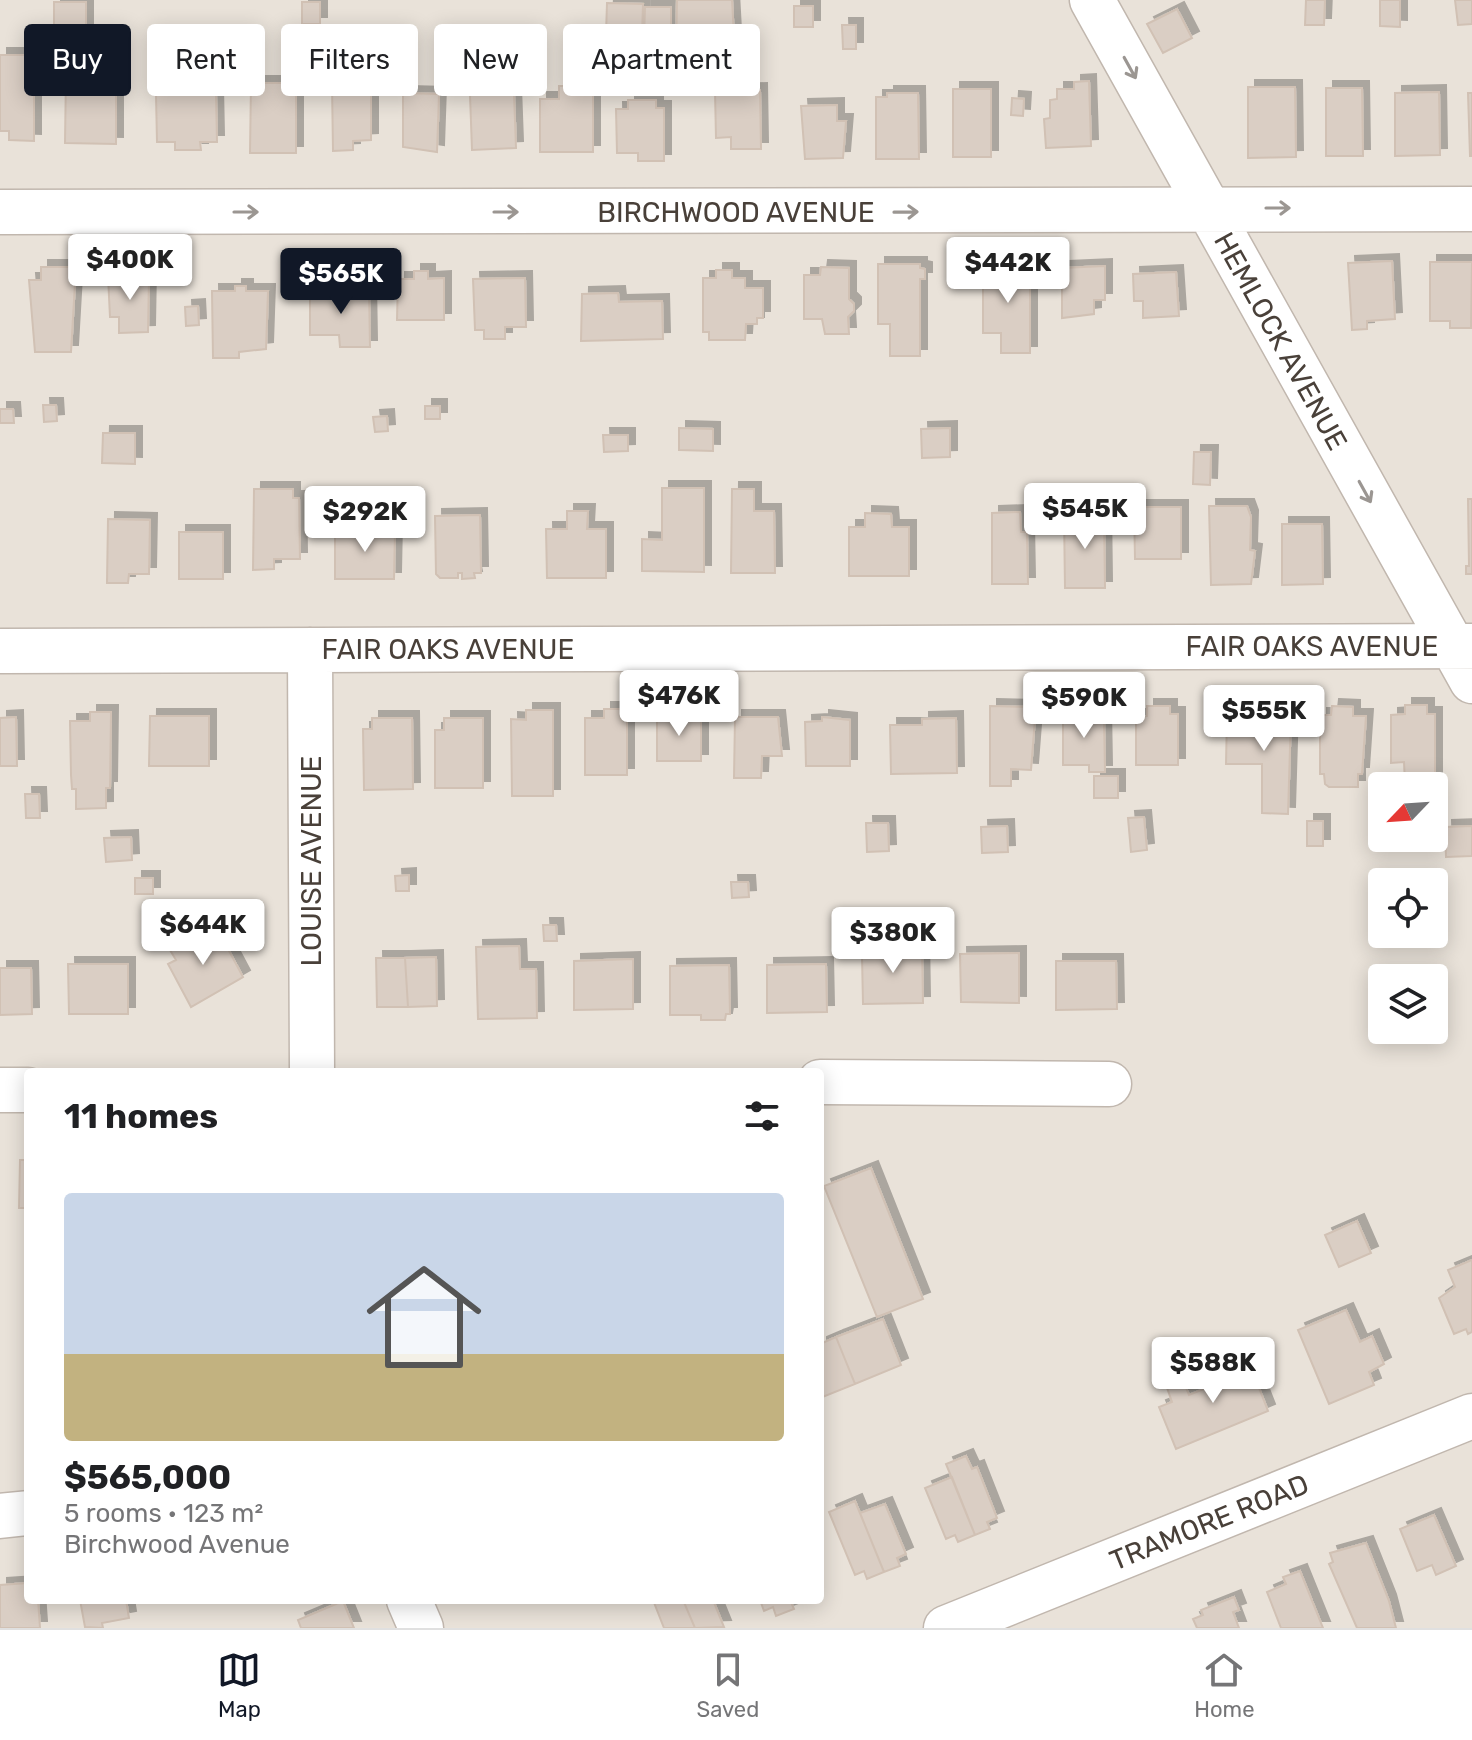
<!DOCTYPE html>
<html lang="en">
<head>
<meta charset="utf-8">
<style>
  :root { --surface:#fff; --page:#f2f2f2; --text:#202124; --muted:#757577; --line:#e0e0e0; --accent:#111827 }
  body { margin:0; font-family:Rubik,sans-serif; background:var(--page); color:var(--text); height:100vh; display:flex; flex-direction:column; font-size:30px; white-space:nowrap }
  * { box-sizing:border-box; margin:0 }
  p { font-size:26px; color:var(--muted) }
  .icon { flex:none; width:44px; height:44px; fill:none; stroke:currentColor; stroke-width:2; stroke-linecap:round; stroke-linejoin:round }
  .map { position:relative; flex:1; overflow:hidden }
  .drawer { position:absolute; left:24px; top:1068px; width:800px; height:536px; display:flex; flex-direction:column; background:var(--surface); border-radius:8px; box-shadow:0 4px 20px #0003 }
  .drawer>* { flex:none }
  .banner { position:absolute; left:24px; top:24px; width:800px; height:72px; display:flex; gap:16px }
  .needle { width:52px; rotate:245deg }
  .fabs { position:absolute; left:1368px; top:772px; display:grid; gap:16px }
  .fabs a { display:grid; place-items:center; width:80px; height:80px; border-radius:8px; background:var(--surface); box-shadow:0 4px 20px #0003; font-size:40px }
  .price { position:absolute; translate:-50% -68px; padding:0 18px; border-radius:8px; background:#fff; color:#222; font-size:26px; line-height:52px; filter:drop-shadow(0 2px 4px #0008) }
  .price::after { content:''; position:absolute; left:50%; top:48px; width:24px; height:18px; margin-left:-12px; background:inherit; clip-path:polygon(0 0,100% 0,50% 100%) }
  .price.current { background:var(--accent); color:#fff }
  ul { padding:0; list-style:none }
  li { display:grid; align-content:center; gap:16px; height:424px; padding:0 40px }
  li span { display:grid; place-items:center; height:248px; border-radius:8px; color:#555 }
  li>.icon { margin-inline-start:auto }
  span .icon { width:144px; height:144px; fill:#fffc; stroke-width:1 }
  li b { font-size:34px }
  h2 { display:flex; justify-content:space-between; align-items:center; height:96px; padding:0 40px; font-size:34px }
  .tag { padding:0 28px; border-radius:8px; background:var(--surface); box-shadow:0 4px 20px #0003; font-size:28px; line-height:72px }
  .tag.current { background:var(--accent); color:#fff }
  .tab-bar { display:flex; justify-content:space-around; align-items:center; height:112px; border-top:2px solid var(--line); background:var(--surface); font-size:22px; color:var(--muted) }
  .tab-bar a { display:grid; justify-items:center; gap:4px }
  .tab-bar .current { color:var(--accent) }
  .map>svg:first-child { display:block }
  .residential { fill:#e9e2d9; fill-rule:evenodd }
  .building { fill:#dacec4; stroke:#d1c1b4; stroke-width:2; filter:url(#shadow) }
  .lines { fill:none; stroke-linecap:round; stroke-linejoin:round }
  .minor-casing { stroke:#c1b7ae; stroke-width:47 }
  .minor { stroke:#fff; stroke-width:44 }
  .oneway { stroke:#9b9692 }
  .labels { text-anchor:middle; stroke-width:6; stroke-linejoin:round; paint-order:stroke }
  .street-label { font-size:28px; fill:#494039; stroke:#fff }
</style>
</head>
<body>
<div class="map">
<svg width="1472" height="1628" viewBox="0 0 1472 1628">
  <defs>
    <filter id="shadow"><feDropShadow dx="7" dy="-7" stdDeviation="0" flood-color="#0004"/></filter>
  </defs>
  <rect width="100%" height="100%" fill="#f5f1eb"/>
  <path class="residential" d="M0 0H1472V1628H0ZM1382 786H1434V838H1382ZM1382 882H1434V934H1382ZM1382 978H1434V1030H1382ZM28 1072H820V1600H28Z"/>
  <path class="building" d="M677 0H732L735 55H676Z
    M1306 0H1325L1324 25H1305Z
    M1380 0H1400V27L1380 26Z
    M1455 0H1472V24L1458 25Z
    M54 2H86V41L54 42Z
    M302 2H320V24H302Z
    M607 3 643 4 642 35 606 34Z
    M794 6H813V27H794Z
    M645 7H671V40H644Z
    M1177 9 1192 38 1163 53 1147 24Z
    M842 25H856V49H843Z
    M33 33H53L54 78H34V141L9 140V131H0V55H33Z
    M66 73H116V144L65 143Z
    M1089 81 1091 146 1046 148 1044 119 1050 118V100L1057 99V89H1074V82Z
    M251 83H292V94H296V153H250Z
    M332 84H371V140L353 141V150L333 151Z
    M559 86H593V152H540V99H559Z
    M1248 87H1295L1296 157 1248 158Z
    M1326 88H1362L1363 156H1326Z
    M953 89H991V157H953Z
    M760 90 761 149H731V137L716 138 715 91Z
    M1439 92 1440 155 1395 156V93Z
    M403 93 439 94 437 152 403 147Z
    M887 93H918L919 159H876V97H887Z
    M1468 93H1472V156H1470Z
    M216 94 217 142H200L201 150H175V142H157L156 95Z
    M514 94 516 148 472 150 470 95Z
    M1012 98 1024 99 1023 116 1011 115Z
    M628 100H656V108H664V161H638V153H617L616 109H628Z
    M837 105V121H846L843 158 805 159 801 106Z
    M1392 261 1395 319 1367 321V329L1352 330 1348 263Z
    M1430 262H1472L1471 328H1450V321H1430Z
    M983 263H1030V353H1001V333H983Z
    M878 264H920V268L925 269V279H920V356H890V324H878Z
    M1105 266V300H1094V314L1062 318V268Z
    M41 267H82V283H75L71 352H35L29 280H41Z
    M821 267 849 268V299L854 304V311L848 317 849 334H825L822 319H804V275H820Z
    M716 270H732V278H745V288H763V318H757V324H746L745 340H709V332H703V278H716Z
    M414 271H428V279L444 278V320H397L398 279H414Z
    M1176 272 1179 316 1143 318V301H1134L1133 274Z
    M149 275 148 332 119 333V317H110L108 276Z
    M525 278 526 327H505V339H484V330H475L473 279Z
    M235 286H246V291H268L266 349 239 352V358H213L212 291H235Z
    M310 290H369L370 347H340L339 335H310Z
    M618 293 619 302 662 301 663 339 581 341 582 294Z
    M198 306 199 325 186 326 185 307Z
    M43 405H56L57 421 44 422Z
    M425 406H440V419H425Z
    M0 409H13L14 423H0Z
    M387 416 388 431 375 432 373 417Z
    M679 428 713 429V451L679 450Z
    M950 428V457L922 458 921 429Z
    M103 433H135V464L102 463Z
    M603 435H628V451L604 452Z
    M1194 452H1211L1210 485 1193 484Z
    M662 488H704V572L642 571V539L662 540Z
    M254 489H293V498H299L300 559H274V569L253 570Z
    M732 489H754V511H774L775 573H731Z
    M1468 499H1472V574H1466V566H1469Z
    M1209 506H1247L1251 517 1250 550 1255 551 1251 584 1211 585Z
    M1134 507H1181V559H1135Z
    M567 511H588L587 529H606V578H547L546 529H567Z
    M1020 512 1021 532H1027L1028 584H992V513Z
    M865 513 891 514 892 527H909V576H849V527H865Z
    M1104 513 1105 588H1065L1064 514Z
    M480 515 481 573H474L475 578 462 579V573H458V578H440L436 574 435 516Z
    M108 519 150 520 149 574H129L128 583H107Z
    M1282 524H1322L1323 584 1282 585Z
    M335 528 395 529 394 579H335Z
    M179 532H223V579H179Z
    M1405 705H1427V714H1435V783H1405L1404 762 1391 763V715L1405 714Z
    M990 706 1032 707V718H1035L1031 770 1011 769V786H990Z
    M1147 706H1170V714H1178V765H1136V716H1147Z
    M1332 706 1353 707V716H1366L1362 774H1358V787H1329L1325 784 1324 774H1320V715H1331Z
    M1258 707 1279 708V715H1291L1288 814 1262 813V764H1226L1227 715 1258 717Z
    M1073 708H1096V717L1104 716 1105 772H1089V765H1063V716H1073Z
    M604 709H627V775H585V718H604Z
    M526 710H553V796H512L511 719 526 720Z
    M90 712H111L110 788H106V808L76 809V789H72L71 775 70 721H90Z
    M657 715H701V761H657Z
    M150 716H209V766H149Z
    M16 717 17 766H0V718Z
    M735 717H778L782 756H762L761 778H734Z
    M822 717 850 720V766H806L805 722 822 721Z
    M372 718H412L413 789 364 790 363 729H372Z
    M444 718H483V788H435V730H444Z
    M956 718 957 773 891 774 890 725H922V719Z
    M1094 776H1118V798H1094Z
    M25 794H39L40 818H26Z
    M1144 817 1147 850 1131 852 1128 818Z
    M1307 821H1323V846H1307Z
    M866 823H888L889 851 867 852Z
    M1007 826 1008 852 982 853 981 827Z
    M1472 826V856L1446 857 1445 827Z
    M131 837 132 860 106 862 104 838Z
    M409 875V891H396L395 876Z
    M135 878H153V894H135Z
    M731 882H748L749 897 732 898Z
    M543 925H556L557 941H544Z
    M190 932 198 947 220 934 243 977 191 1007 168 964 176 960 167 945Z
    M874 945H922L923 1003 863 1004 862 956 875 955Z
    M519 946 520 969H536L537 1018 478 1019 476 947Z
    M1019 953V1003L961 1002 960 954Z
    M436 957 437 1006 408 1007 405 958Z
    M376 958H405L408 1007H377Z
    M633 959V1009L574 1010V961Z
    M1056 961H1116L1117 1009 1056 1010Z
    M68 964H128V1014H69Z
    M826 964 827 1012 767 1013V965Z
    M729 965 730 1014H726L725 1020H701V1015H670V966Z
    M0 968H31L32 1014 0 1015Z
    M20 1160H28V1208H19Z
    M871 1168 923 1299 877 1317 824 1186Z
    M1357 1221 1371 1253 1339 1267 1325 1235Z
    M1472 1260V1332L1468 1334 1466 1329 1454 1334 1439 1298 1455 1287 1448 1270Z
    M1346 1310 1360 1342 1372 1336 1384 1364 1369 1372 1374 1385 1329 1404 1298 1330Z
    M883 1319 901 1365 855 1384 836 1337Z
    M836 1337 855 1384 820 1398V1344Z
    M1248 1360 1268 1411 1176 1449 1159 1407 1172 1402 1166 1385 1182 1378 1189 1395 1214 1385 1209 1376Z
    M966 1456 972 1469 977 1467 997 1518 987 1522 990 1529 975 1535 946 1464Z
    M952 1477 975 1535 958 1542 955 1535 946 1539 925 1488Z
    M855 1501 884 1572 867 1579 864 1571 855 1575 829 1512Z
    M885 1504 906 1554 897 1558 900 1566 884 1572 860 1513Z
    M1434 1515 1456 1566 1436 1575 1432 1565 1417 1571 1400 1529Z
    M1366 1543 1389 1601 1396 1628H1357L1329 1564 1333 1562 1330 1553Z
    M1300 1571 1323 1628H1281L1267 1592 1286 1584 1283 1577Z
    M28 1583V1600H38L40 1628H0V1585Z
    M1234 1597 1239 1610 1233 1612 1239 1628H1197L1193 1619 1203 1615 1201 1610Z
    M80 1600H126L129 1618 102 1623 103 1628 85 1627Z
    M653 1600H683L695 1628H664Z
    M683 1600H713L724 1627 695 1628Z
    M760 1600H790L794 1609 776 1616 773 1607 764 1611Z
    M343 1601 354 1628H301L298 1620Z"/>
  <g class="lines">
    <defs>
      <path id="minor" d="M1092 0 1472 681
        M0 212 1472 209
        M310 650 312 1072
        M0 651 1472 646
        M820 1082 1109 1084
        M0 1090H28
        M0 1516 28 1513
        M409 1600 421 1628
        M946 1628 1472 1416"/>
    </defs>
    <use href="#minor" class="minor-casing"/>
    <use href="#minor" class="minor"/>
  </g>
  <defs><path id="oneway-shaft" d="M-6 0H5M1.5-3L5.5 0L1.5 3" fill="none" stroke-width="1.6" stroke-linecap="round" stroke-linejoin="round" transform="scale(2)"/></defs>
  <g class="oneway">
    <use href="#oneway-shaft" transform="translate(1130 68) rotate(61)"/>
    <use href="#oneway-shaft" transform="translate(1278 208)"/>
    <use href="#oneway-shaft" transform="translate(246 212)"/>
    <use href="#oneway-shaft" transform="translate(506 212)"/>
    <use href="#oneway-shaft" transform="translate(906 212) rotate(-1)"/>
    <use href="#oneway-shaft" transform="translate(1365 492) rotate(61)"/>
  </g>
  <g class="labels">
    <g class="street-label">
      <text x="736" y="222">BIRCHWOOD AVENUE</text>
      <text transform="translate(1281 341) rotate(61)" y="10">HEMLOCK AVENUE</text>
      <text x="1312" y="656">FAIR OAKS AVENUE</text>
      <text x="448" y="659">FAIR OAKS AVENUE</text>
      <text transform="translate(311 861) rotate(-90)" y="10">LOUISE AVENUE</text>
      <text transform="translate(1209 1522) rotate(-22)" y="10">TRAMORE ROAD</text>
    </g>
  </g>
</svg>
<div class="fabs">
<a><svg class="needle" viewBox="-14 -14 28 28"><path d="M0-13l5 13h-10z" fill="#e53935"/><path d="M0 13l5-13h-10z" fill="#757577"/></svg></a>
<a><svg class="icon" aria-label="locate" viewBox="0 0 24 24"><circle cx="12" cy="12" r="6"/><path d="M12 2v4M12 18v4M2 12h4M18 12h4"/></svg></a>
<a><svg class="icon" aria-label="layers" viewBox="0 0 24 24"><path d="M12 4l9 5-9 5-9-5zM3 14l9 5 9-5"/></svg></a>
</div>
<b class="price" style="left:130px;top:302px">$400K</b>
<b class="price" style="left:1008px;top:305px">$442K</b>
<b class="price current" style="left:341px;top:316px">$565K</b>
<b class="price" style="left:1085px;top:551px">$545K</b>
<b class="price" style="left:365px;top:554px">$292K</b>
<b class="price" style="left:679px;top:738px">$476K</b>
<b class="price" style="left:1084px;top:740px">$590K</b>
<b class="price" style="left:1264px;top:753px">$555K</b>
<b class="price" style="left:203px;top:967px">$644K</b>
<b class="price" style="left:893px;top:975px">$380K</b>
<b class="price" style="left:1213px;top:1405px">$588K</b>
<div class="banner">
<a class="tag current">Buy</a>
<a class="tag">Rent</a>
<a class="tag">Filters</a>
<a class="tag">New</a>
<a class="tag">Apartment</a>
</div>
<section class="drawer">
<h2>11 homes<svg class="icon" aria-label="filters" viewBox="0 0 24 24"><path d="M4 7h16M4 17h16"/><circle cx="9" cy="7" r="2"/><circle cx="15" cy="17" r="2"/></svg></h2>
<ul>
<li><span style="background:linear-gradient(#c9d6e8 65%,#c2b280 0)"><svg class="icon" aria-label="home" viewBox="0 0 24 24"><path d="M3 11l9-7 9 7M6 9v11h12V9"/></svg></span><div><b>$565,000</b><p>5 rooms · 123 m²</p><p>Birchwood Avenue</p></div></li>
</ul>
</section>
</div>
<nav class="tab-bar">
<a class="current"><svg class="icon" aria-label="map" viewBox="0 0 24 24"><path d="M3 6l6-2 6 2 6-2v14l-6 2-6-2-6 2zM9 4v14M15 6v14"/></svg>Map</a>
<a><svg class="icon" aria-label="saved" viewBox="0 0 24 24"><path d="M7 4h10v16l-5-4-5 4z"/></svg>Saved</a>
<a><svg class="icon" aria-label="home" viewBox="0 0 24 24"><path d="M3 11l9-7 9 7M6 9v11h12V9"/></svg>Home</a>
</nav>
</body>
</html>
